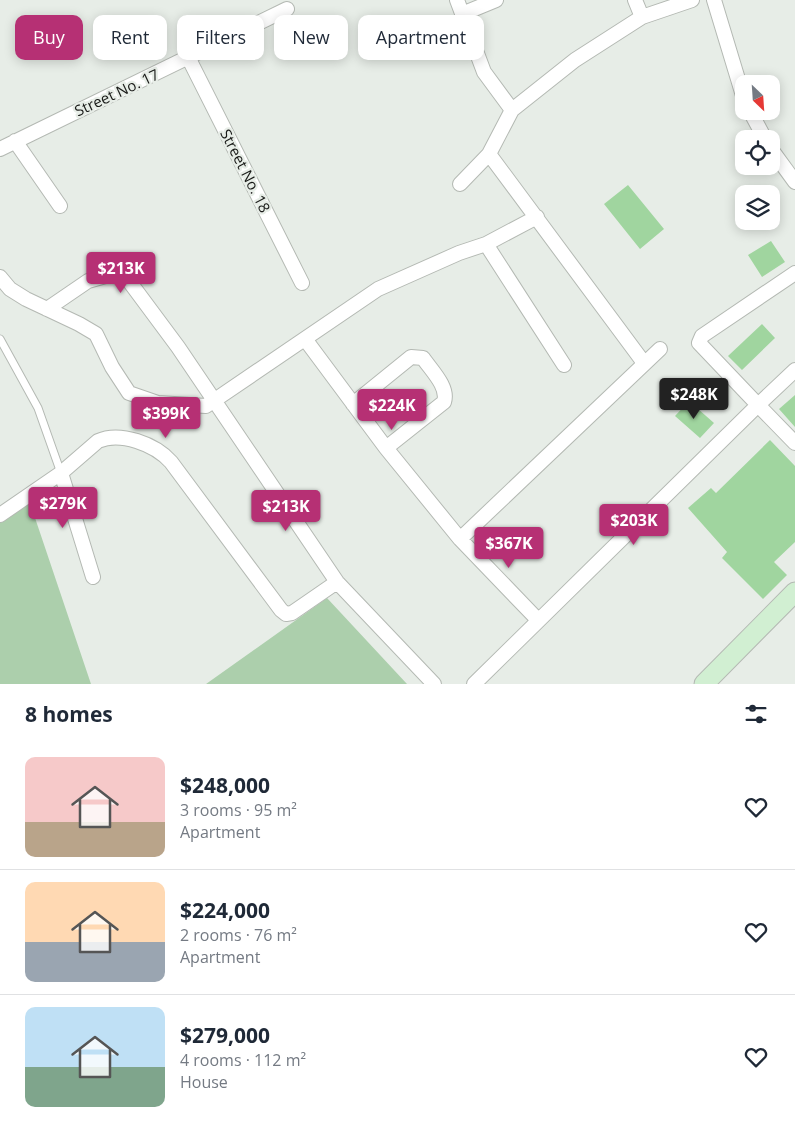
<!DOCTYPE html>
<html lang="en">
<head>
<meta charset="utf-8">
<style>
  :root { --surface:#fff; --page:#f2f2f3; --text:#1f2937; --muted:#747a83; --line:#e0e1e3; --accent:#b63074 }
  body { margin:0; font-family:"Open Sans",sans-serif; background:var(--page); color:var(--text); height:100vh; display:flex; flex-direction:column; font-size:19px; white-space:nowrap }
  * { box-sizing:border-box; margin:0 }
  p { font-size:16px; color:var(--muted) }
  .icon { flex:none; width:28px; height:28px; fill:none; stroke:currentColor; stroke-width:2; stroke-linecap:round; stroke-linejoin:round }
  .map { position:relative; height:684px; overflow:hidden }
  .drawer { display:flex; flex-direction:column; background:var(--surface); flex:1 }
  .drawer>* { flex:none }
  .guide { position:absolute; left:15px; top:15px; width:500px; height:45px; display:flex; gap:10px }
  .needle { width:32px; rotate:155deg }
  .buttons { position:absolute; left:735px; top:75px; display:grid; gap:10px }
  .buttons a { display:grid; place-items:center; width:45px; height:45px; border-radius:10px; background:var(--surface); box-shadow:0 2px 12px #0003; font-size:25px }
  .price { position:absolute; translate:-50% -42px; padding:0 11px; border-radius:5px; background:var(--accent); color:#fff; font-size:16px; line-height:32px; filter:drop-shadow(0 1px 2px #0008) }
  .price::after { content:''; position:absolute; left:50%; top:30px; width:15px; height:11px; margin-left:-8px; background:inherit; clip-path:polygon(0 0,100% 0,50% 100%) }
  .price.selected { background:#222; color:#fff }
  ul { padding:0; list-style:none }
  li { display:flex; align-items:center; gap:15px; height:125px; padding:0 25px }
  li+li { border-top:1px solid var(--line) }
  li span { display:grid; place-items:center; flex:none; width:140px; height:100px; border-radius:10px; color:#555 }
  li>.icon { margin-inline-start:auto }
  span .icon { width:60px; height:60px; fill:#fffc; stroke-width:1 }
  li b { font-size:21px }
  h2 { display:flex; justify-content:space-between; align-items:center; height:60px; padding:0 25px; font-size:21px }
  .tag { padding:0 18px; border-radius:10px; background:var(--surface); box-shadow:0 2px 12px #0003; font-size:18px; line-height:45px }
  .tag.selected { background:var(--accent); color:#fff }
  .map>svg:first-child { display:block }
  .green { fill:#accfac }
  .building { fill:#a0d59f }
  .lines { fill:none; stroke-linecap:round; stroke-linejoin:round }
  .lane-casing { stroke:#b4b9b3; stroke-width:9 }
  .street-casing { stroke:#b4b9b3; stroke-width:16 }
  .secondary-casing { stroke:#b4b9b3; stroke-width:21 }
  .lane { stroke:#fff; stroke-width:7 }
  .street { stroke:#fff; stroke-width:14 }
  .secondary { stroke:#d1efd2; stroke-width:19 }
  .labels { text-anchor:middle; stroke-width:4.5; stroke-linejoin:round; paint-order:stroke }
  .street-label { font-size:15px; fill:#181917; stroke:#e7ede7 }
</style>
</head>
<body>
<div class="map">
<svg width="795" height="684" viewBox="0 0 795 684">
  <rect width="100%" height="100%" fill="#e7ede7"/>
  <path class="green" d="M29 500 91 684H0V518Z
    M327 598 407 684H206Z"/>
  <path class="building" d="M628 185 664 229 640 249 604 204Z
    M771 241 785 262 762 277 748 255Z
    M762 324 775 338 742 370 728 356Z
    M795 395V427L779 409Z
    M689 401 714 423 700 438 675 416Z
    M770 440 795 466V542L774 562 787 575 763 599 722 558 727 552 688 508 711 488 716 493Z"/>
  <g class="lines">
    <defs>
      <path id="lane" d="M0 339 38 408 61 473"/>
      <path id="street" d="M457 0 484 72 512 110
        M635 0 642 17
        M714 0 744 99
        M462 14 496 0
        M189 59 302 283
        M750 111 765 139
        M15 141 60 206
        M0 149 287 9
        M771 149 795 182
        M489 154 644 363
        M460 184 489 154 512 110 575 60 642 17 692 0
        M486 244 564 365
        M795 273 702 336 699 343 758 405 795 370
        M0 277 10 289 26 299 79 324 96 334 112 367 129 393 158 403 206 406 378 289 459 253 486 244 537 217
        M47 309 88 281 116 273 129 281 178 347 337 582 434 684
        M305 339 386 448 460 539 538 620
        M353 404 411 357 423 358C431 370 449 387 444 402L386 448
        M61 473 93 577
        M0 515 61 473 98 441C120 431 155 444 171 462L281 610 286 614 292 613 337 582
        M460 539 660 349
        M474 684 758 405 795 443"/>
      <path id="secondary" d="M704 684 795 592"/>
    </defs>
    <use href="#lane" class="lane-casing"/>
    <use href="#street" class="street-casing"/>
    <use href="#secondary" class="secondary-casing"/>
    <use href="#lane" class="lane"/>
    <use href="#street" class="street"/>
    <use href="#secondary" class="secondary"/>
  </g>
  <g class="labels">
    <g class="street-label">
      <text transform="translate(117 93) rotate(-25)" y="5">Street No. 17</text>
      <text transform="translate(245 171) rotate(63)" y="5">Street No. 18</text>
    </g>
  </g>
</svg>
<div class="buttons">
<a><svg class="needle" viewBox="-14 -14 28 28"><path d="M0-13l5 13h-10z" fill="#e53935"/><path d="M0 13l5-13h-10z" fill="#747a83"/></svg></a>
<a><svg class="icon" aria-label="locate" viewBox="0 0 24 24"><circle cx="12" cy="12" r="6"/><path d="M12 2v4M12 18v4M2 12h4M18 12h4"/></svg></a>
<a><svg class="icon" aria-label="layers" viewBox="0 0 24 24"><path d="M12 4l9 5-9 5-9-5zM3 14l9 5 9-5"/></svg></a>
</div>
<b class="price" style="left:121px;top:294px">$213K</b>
<b class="price selected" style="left:694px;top:420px">$248K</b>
<b class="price" style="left:392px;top:431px">$224K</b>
<b class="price" style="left:166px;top:439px">$399K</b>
<b class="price" style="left:63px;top:529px">$279K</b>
<b class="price" style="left:286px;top:532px">$213K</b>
<b class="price" style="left:634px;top:546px">$203K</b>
<b class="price" style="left:509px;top:569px">$367K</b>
<div class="guide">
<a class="tag selected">Buy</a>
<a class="tag">Rent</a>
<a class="tag">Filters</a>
<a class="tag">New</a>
<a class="tag">Apartment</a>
</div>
</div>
<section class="drawer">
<h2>8 homes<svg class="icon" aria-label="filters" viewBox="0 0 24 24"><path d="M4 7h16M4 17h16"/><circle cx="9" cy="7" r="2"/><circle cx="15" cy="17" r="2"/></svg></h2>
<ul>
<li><span style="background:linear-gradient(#f6c9c9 65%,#b9a48a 0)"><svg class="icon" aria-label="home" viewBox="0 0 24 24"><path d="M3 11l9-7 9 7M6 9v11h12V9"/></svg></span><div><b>$248,000</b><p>3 rooms · 95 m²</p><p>Apartment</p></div><svg class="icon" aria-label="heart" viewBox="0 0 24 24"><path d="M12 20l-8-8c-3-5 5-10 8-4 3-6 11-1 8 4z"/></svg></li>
<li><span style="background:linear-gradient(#ffd9b3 60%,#9aa5b1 0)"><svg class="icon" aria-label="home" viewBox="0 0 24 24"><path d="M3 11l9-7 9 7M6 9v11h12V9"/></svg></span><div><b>$224,000</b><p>2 rooms · 76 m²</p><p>Apartment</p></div><svg class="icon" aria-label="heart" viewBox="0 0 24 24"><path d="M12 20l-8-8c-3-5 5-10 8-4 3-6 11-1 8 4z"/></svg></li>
<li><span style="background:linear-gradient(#bfe0f5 60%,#7fa58c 0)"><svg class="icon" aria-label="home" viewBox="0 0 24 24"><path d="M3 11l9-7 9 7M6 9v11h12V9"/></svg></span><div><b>$279,000</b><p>4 rooms · 112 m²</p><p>House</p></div><svg class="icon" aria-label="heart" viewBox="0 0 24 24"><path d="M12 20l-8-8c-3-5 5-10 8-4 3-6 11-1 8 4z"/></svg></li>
</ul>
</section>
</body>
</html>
